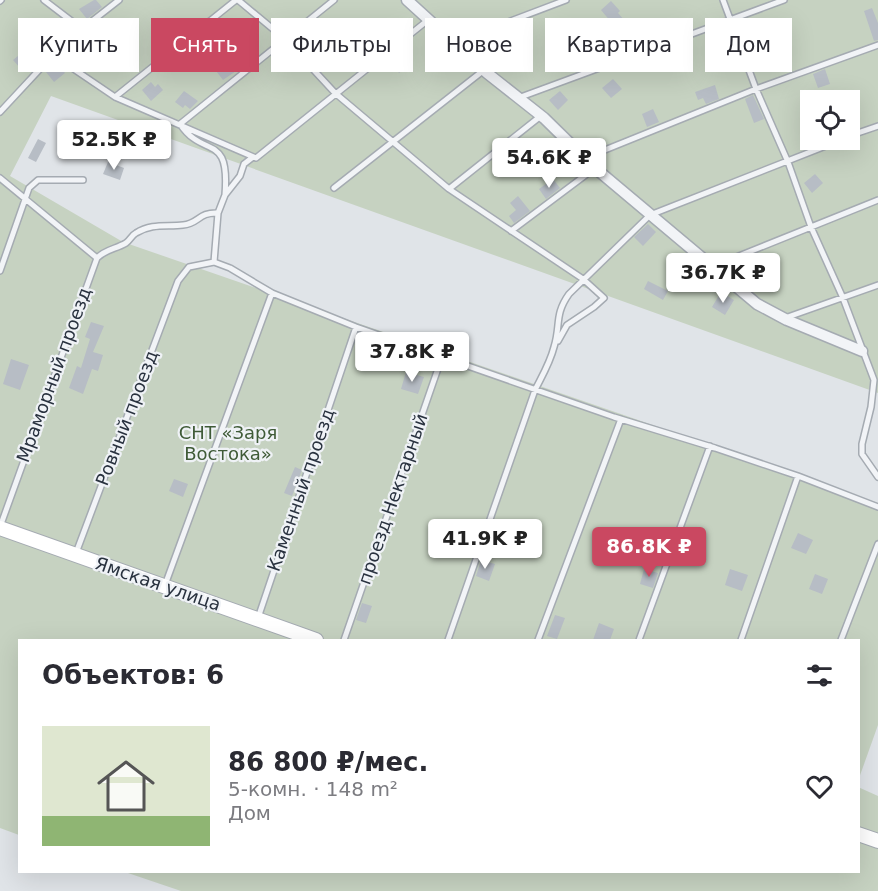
<!DOCTYPE html>
<html lang="ru">
<head>
<meta charset="utf-8">
<style>
  :root { --surface:#fff; --page:#f7f7f7; --text:#2b2b33; --muted:#7c7c81; --accent:#ca4861 }
  body { margin:0; font-family:"DejaVu Sans",sans-serif; background:var(--page); color:var(--text); height:100vh; display:flex; flex-direction:column; font-size:22px; white-space:nowrap }
  * { box-sizing:border-box; margin:0 }
  p { font-size:20px; color:var(--muted) }
  .icon { flex:none; width:33px; height:33px; fill:none; stroke:currentColor; stroke-width:2; stroke-linecap:round; stroke-linejoin:round }
  .map { position:relative; flex:1; overflow:hidden }
  .sheet { position:absolute; left:18px; top:639px; width:842px; height:234px; display:flex; flex-direction:column; background:var(--surface); border-radius:0px; box-shadow:0 6px 24px #0002 }
  .sheet>* { flex:none }
  .banner { position:absolute; left:18px; top:18px; width:843px; height:54px; display:flex; gap:12px }
  .controls { position:absolute; left:800px; top:90px; display:grid; gap:12px }
  .controls a { display:grid; place-items:center; width:60px; height:60px; border-radius:0px; background:var(--surface); box-shadow:0 6px 24px #0002; font-size:30px }
  .price { position:absolute; translate:-50% -51px; padding:0 14px; border-radius:6px; background:#fff; color:#222; font-size:20px; line-height:39px; filter:drop-shadow(0 2px 3px #0008) }
  .price::after { content:''; position:absolute; left:50%; top:36px; width:18px; height:14px; margin-left:-9px; background:inherit; clip-path:polygon(0 0,100% 0,50% 100%) }
  .price.selected { background:var(--accent); color:#fff }
  ul { padding:0; list-style:none }
  li { display:flex; align-items:center; gap:18px; height:150px; padding:0 24px }
  li span { display:grid; place-items:center; flex:none; width:168px; height:120px; border-radius:0px; color:#555 }
  li>.icon { margin-inline-start:auto }
  span .icon { width:72px; height:72px; fill:#fffc; stroke-width:1 }
  li b { font-size:26px }
  h2 { display:flex; justify-content:space-between; align-items:center; height:72px; padding:0 24px; font-size:26px }
  .pill { padding:0 21px; border-radius:0px; background:var(--surface); box-shadow:0 6px 24px #0002; font-size:21px; line-height:54px }
  .pill.selected { background:var(--accent); color:#fff }
  .map>svg:first-child { display:block }
  .green { fill:#c6d2c1; fill-rule:evenodd }
  .building { fill:#b7bdc5 }
  .lines { fill:none; stroke-linecap:round; stroke-linejoin:round }
  .lane-casing { stroke:#a5abb2; stroke-width:8 }
  .street-casing { stroke:#a5abb2; stroke-width:13 }
  .secondary-casing { stroke:#a5abb2; stroke-width:16 }
  .lane { stroke:#f2f4f7; stroke-width:5 }
  .street { stroke:#f2f4f7; stroke-width:10 }
  .secondary { stroke:#fff; stroke-width:14 }
  .labels { text-anchor:middle; stroke-width:4.5; stroke-linejoin:round; paint-order:stroke }
  .street-label { font-size:18px; fill:#29323f; stroke:#eff2f6 }
  .park-label { font-size:18px; fill:#3f5b37; stroke:#eff2f6 }
</style>
</head>
<body>
<div class="map">
<svg width="878" height="891" viewBox="0 0 878 891">
  <rect width="100%" height="100%" fill="#e0e4e8"/>
  <path class="green" d="M0 0H878V393L51 96 10 176 123 242 878 503V725L858 781V640H316L0 528ZM810 100H849V140H810Z
    M0 533 300 640H20L19 835 0 828Z
    M858 787 878 796V841L858 834Z
    M858 841 878 848V891H181L125 872H858Z"/>
  <path class="building" d="M94 0H96L102 7 87 19 79 9Z
    M611 1 620 11 618 13 633 30 622 40 614 30 616 28 601 10Z
    M872 8 878 23V40L874 41 864 11Z
    M524 36 533 46 522 55 513 45Z
    M603 42 611 52 601 62 592 52Z
    M401 48 412 63 399 73 388 58Z
    M668 48 677 57 666 67 658 57Z
    M24 51 33 60 22 70 13 60Z
    M226 58 236 71 223 80 213 67Z
    M56 63 65 73 54 82 46 72Z
    M825 69 830 84 818 88 813 74Z
    M613 79 622 89 611 98 602 88Z
    M151 82 155 87 158 84 163 90 151 101 142 90Z
    M715 85 719 99 706 104 703 98 698 100 695 92Z
    M184 91 198 101 190 109 185 105 183 108 175 102Z
    M560 91 568 100 558 110 549 100Z
    M753 95 764 119 754 123 745 99Z
    M653 109 659 122 647 127 642 114Z
    M38 139 46 143 36 162 28 158Z
    M559 153 567 164 546 180 538 169Z
    M108 162 124 168 120 180 103 174Z
    M815 174 823 183 812 193 804 183Z
    M553 179 560 188 546 199 539 189Z
    M518 196 530 211 514 223 509 216 516 210 510 203Z
    M648 224 656 232 643 246 634 237Z
    M648 281 668 291 663 300 644 289Z
    M721 292 734 300 725 315 712 307Z
    M91 322 104 326 93 352 103 355 98 371 92 369 83 394 69 388 77 366 81 368 90 339 85 337Z
    M11 359 29 365 20 390 3 384Z
    M406 372 424 377 418 394 401 389Z
    M295 467 302 470 292 496 284 493Z
    M174 479 188 484 183 497 169 491Z
    M798 533 813 540 806 554 791 548Z
    M481 560 495 564 489 581 476 576Z
    M644 569 658 573 653 588 640 584Z
    M730 569 748 575 742 591 725 585Z
    M815 574 828 579 822 594 809 589Z
    M362 603 372 606 366 623 356 620Z
    M555 615 565 618 557 639 547 636Z
    M599 623 614 629 610 640H593Z"/>
  <g class="lines">
    <defs>
      <path id="lane" d="M44 0 82 29
        M238 0 285 39 335 93 449 189 583 279 604 298 594 307 567 325 558 341
        M723 0 756 89 788 162 811 227 843 298 874 380 871 407 862 444V454L878 477
        M0 1 1 0
        M455 42 566 0
        M53 55 115 97 256 158 428 20
        M115 97 236 0
        M518 98 784 0
        M0 112 53 55 82 29 119 0
        M849 136 878 126
        M585 158 756 89 878 45
        M0 178 97 258
        M334 188 484 70
        M449 189 542 115
        M225 195C230 131 204 160 180 124L334 0
        M511 231 595 168
        M214 262 218 213 225 195 240 176 244 164 253 157
        M714 266 878 200
        M0 271 29 188 38 180H83
        M785 318 878 285
        M0 527 97 258C106 249 116 249 126 243 130 240 132 235 136 233 152 223 167 227 183 225 199 224 198 212 218 213
        M76 553 178 281 189 267 214 262 230 268 272 293 356 327 614 417 715 448 798 476 878 507
        M165 585 272 293
        M258 618 356 327
        M344 640 442 357
        M448 640 535 390C542 376 550 363 554 347 561 325 554 315 569 294L650 215 841 140
        M538 640 621 419
        M639 640 710 446
        M741 640 798 476
        M841 640 878 544"/>
      <path id="street" d="M407 0 487 73 544 118 595 168 757 304 787 320 862 351"/>
      <path id="secondary" d="M0 528 316 640
        M858 834 878 841"/>
    </defs>
    <use href="#lane" class="lane-casing"/>
    <use href="#street" class="street-casing"/>
    <use href="#secondary" class="secondary-casing"/>
    <use href="#lane" class="lane"/>
    <use href="#street" class="street"/>
    <use href="#secondary" class="secondary"/>
  </g>
  <g class="labels">
    <g class="street-label">
      <text transform="translate(54 375) rotate(-70)" y="6">Мраморный проезд</text>
      <text transform="translate(127 418) rotate(-69)" y="6">Ровный проезд</text>
      <text transform="translate(301 490) rotate(-71)" y="6">Каменный проезд</text>
      <text transform="translate(393 499) rotate(-71)" y="6">проезд Нектарный</text>
      <text transform="translate(158 584) rotate(19)" y="6">Ямская улица</text>
    </g>
    <g class="park-label">
      <text x="228" y="439">СНТ «Заря<tspan x="228" dy="21">Востока»</tspan></text>
    </g>
  </g>
</svg>
<div class="controls">
<a><svg class="icon" aria-label="locate" viewBox="0 0 24 24"><circle cx="12" cy="12" r="6"/><path d="M12 2v4M12 18v4M2 12h4M18 12h4"/></svg></a>
</div>
<b class="price" style="left:114px;top:171px">52.5K ₽</b>
<b class="price" style="left:549px;top:189px">54.6K ₽</b>
<b class="price" style="left:723px;top:304px">36.7K ₽</b>
<b class="price" style="left:412px;top:383px">37.8K ₽</b>
<b class="price" style="left:485px;top:570px">41.9K ₽</b>
<b class="price selected" style="left:649px;top:578px">86.8K ₽</b>
<div class="banner">
<a class="pill">Купить</a>
<a class="pill selected">Снять</a>
<a class="pill">Фильтры</a>
<a class="pill">Новое</a>
<a class="pill">Квартира</a>
<a class="pill">Дом</a>
</div>
<section class="sheet">
<h2>Объектов: 6<svg class="icon" aria-label="filters" viewBox="0 0 24 24"><path d="M4 7h16M4 17h16"/><circle cx="9" cy="7" r="2"/><circle cx="15" cy="17" r="2"/></svg></h2>
<ul>
<li><span style="background:linear-gradient(#dfe7d0 75%,#8fb573 0)"><svg class="icon" aria-label="home" viewBox="0 0 24 24"><path d="M3 11l9-7 9 7M6 9v11h12V9"/></svg></span><div><b>86 800 ₽/мес.</b><p>5-комн. · 148 m²</p><p>Дом</p></div><svg class="icon" aria-label="heart" viewBox="0 0 24 24"><path d="M12 20l-8-8c-3-5 5-10 8-4 3-6 11-1 8 4z"/></svg></li>
</ul>
</section>
</div>
</body>
</html>
